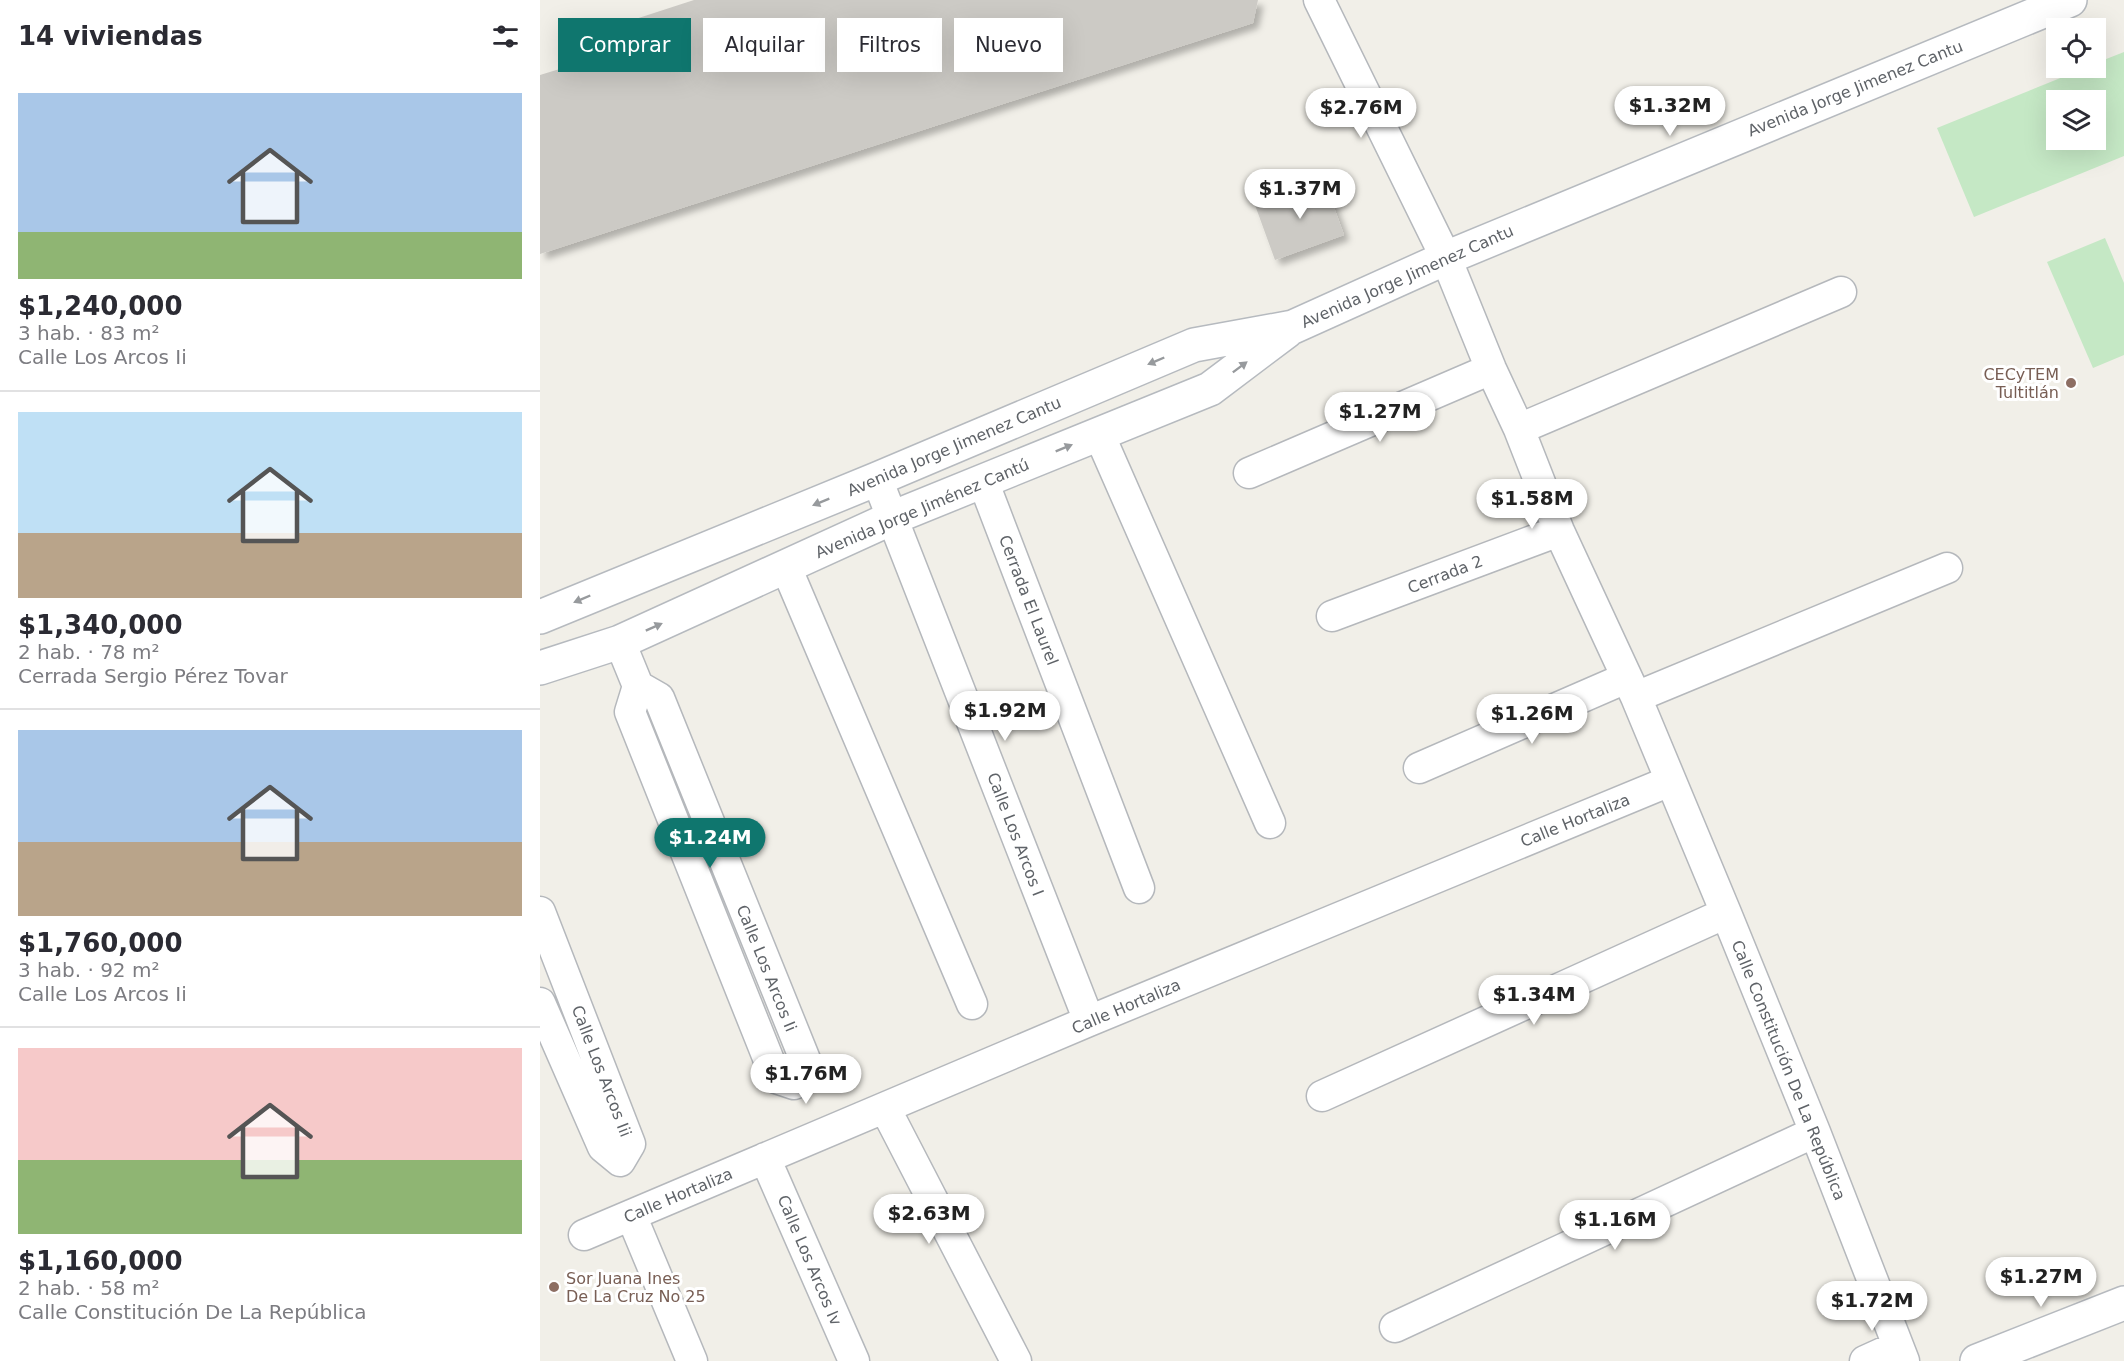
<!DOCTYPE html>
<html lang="es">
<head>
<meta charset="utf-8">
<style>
  :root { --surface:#fff; --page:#f7f7f7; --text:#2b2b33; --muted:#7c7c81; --line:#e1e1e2; --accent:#0f766e }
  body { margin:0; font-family:"DejaVu Sans",sans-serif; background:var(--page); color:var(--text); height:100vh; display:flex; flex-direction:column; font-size:22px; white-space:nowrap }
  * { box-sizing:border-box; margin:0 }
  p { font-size:20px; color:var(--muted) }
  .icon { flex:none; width:33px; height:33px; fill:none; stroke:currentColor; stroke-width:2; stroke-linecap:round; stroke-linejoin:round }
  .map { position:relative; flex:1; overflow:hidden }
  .side { display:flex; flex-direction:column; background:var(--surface); width:540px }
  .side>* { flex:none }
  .banner { position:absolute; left:18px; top:18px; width:570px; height:54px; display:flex; gap:12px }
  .controls { position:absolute; left:1506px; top:18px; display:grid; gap:12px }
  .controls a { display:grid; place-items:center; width:60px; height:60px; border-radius:0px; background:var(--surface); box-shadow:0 6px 24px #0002; font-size:30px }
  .price { position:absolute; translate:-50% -51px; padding:0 14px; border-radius:21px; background:#fff; color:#222; font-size:20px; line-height:39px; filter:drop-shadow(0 2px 3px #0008) }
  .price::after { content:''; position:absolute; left:50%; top:36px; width:18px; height:14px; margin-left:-9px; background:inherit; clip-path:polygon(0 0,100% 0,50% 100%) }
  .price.selected { background:var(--accent); color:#fff }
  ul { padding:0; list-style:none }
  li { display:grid; align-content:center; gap:12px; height:318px; padding:0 18px }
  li+li { border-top:2px solid var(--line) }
  li span { display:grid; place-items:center; height:186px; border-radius:0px; color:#555 }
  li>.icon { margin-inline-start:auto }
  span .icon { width:108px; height:108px; fill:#fffc; stroke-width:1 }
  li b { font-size:26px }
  h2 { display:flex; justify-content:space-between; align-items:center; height:72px; padding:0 18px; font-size:26px }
  .tag { padding:0 21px; border-radius:0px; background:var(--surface); box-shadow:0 6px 24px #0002; font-size:21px; line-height:54px }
  .tag.selected { background:var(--accent); color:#fff }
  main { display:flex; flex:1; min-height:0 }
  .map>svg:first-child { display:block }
  .green { fill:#c5e8c5; fill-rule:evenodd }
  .building { fill:#cccac5; filter:url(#shadow) }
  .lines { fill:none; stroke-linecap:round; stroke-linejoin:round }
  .street-casing { stroke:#b5b8bc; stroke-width:33 }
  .secondary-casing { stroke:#b6babf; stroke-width:36 }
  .street { stroke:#fff; stroke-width:30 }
  .secondary { stroke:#fff; stroke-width:33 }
  .oneway { fill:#979a9d }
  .education-dot { fill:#8d6e63; stroke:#fff; stroke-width:2 }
  .labels { text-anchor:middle; stroke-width:6; stroke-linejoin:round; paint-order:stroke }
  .street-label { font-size:16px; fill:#5f6368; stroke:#fff }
  .education-label { font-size:16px; fill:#785e54; stroke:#fff; text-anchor:end }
</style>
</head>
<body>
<main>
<section class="side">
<h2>14 viviendas<svg class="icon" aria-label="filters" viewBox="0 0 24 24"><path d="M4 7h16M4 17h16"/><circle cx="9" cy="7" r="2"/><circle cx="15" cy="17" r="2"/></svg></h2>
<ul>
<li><span style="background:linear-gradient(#a9c7e8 75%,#8fb573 0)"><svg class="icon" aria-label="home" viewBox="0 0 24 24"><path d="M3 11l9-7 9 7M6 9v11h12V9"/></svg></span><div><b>$1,240,000</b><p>3 hab. · 83 m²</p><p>Calle Los Arcos Ii</p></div></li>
<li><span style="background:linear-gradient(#bfe0f5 65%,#b9a48a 0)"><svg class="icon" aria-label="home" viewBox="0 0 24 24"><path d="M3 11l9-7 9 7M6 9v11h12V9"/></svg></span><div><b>$1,340,000</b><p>2 hab. · 78 m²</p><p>Cerrada Sergio Pérez Tovar</p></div></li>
<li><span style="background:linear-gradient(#a9c7e8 60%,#b9a48a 0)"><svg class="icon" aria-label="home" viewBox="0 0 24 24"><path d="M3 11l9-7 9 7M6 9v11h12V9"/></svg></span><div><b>$1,760,000</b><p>3 hab. · 92 m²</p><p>Calle Los Arcos Ii</p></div></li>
<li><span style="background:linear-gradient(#f6c9c9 60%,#8fb573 0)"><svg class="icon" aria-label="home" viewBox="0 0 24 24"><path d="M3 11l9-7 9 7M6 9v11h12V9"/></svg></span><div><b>$1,160,000</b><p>2 hab. · 58 m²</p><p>Calle Constitución De La República</p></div></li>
</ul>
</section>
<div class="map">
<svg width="1584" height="1361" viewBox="0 0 1584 1361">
  <defs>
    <filter id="shadow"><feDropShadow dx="5.5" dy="5.5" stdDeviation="3" flood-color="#0004"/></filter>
  </defs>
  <rect width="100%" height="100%" fill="#f1efe8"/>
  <path class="green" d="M1584 52V156L1434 217 1397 128 1545 68H1556V63ZM1516 100H1556V140H1516Z
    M1565 238 1584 283V355L1553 368 1507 262Z"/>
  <path class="building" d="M154 0H718L713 23 0 254V75L82 50 74 26Z
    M784 180 804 235 735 260 715 205Z"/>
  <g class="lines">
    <defs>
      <path id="street" d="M779 0 906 258 951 369 979 429 1019 531 1096 697 1186 913 1275 1132 1364 1361
        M979 429 1301 292
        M559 434 730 823
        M709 473 951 369
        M337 479 549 1021
        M443 481 599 888
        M246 567 432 1004
        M792 616 1019 531
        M80 642 98 686 119 698 266 1062 254 1084 236 1078 90 712 98 686
        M1096 697 1407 568
        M879 768 1086 678
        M0 912 90 1144 80 1161 63 1147 0 1003
        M782 1096 1186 913
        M345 1108 476 1361
        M225 1158 314 1361
        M91 1215 152 1361
        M44 1235 549 1021 1130 781
        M855 1327 1275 1132
        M1325 1361 1358 1346"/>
      <path id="secondary" d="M0 617 337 479 654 345 753 327 906 258 1530 0
        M0 668 80 642 352 518 670 389 747 331
        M1437 1361 1584 1303"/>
    </defs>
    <use href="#street" class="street-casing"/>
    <use href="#secondary" class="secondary-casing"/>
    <use href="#street" class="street"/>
    <use href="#secondary" class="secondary"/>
  </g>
  <defs><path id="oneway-solid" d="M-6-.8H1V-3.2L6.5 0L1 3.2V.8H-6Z" transform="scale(1.5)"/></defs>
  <g class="oneway">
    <use href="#oneway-solid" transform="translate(616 361) rotate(157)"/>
    <use href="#oneway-solid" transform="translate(700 367) rotate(-37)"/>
    <use href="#oneway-solid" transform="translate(524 448) rotate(-22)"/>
    <use href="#oneway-solid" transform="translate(281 502) rotate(158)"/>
    <use href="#oneway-solid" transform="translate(42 599) rotate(157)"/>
    <use href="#oneway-solid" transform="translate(114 627) rotate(-24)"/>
  </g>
  <g class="education-dot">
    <circle cx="1531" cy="383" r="6"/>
    <circle cx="14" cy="1287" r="6"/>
  </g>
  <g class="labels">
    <g class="street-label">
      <text transform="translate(1315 88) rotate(-22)" y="6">Avenida Jorge Jimenez Cantu</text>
      <text transform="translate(867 276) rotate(-24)" y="6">Avenida Jorge Jimenez Cantu</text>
      <text transform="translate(414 446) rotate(-23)" y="6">Avenida Jorge Jimenez Cantu</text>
      <text transform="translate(382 508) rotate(-23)" y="6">Avenida Jorge Jiménez Cantú</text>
      <text transform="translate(905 574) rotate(-21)" y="6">Cerrada 2</text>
      <text transform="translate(489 600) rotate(69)" y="6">Cerrada El Laurel</text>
      <text transform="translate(1035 820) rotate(-22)" y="6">Calle Hortaliza</text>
      <text transform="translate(476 834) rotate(69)" y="6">Calle Los Arcos I</text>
      <text transform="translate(227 968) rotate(68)" y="6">Calle Los Arcos Ii</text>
      <text transform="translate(586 1006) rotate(-23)" y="6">Calle Hortaliza</text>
      <text transform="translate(1249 1070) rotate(68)" y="6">Calle Constitución De La República</text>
      <text transform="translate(62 1071) rotate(69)" y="6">Calle Los Arcos Iii</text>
      <text transform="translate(138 1195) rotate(-23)" y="6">Calle Hortaliza</text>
      <text transform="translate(270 1260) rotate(67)" y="6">Calle Los Arcos Iv</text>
    </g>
    <g class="education-label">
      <text x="1519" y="380">CECyTEM<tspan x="1519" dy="18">Tultitlán</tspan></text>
      <text x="26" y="1284" text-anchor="start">Sor Juana Ines<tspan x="26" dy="18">De La Cruz No 25</tspan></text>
    </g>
  </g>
</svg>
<div class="controls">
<a><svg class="icon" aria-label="locate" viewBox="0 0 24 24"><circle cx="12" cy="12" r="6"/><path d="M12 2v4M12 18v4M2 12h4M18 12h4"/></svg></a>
<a><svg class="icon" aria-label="layers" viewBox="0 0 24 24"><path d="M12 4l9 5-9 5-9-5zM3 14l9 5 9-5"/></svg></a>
</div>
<b class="price" style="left:1130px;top:137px">$1.32M</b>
<b class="price" style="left:821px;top:139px">$2.76M</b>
<b class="price" style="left:760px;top:220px">$1.37M</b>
<b class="price" style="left:840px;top:443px">$1.27M</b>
<b class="price" style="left:992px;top:530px">$1.58M</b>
<b class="price" style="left:465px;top:742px">$1.92M</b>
<b class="price" style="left:992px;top:745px">$1.26M</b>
<b class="price selected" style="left:170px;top:869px">$1.24M</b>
<b class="price" style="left:994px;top:1026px">$1.34M</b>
<b class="price" style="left:266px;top:1105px">$1.76M</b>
<b class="price" style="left:389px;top:1245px">$2.63M</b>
<b class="price" style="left:1075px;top:1251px">$1.16M</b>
<b class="price" style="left:1501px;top:1308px">$1.27M</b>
<b class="price" style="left:1332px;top:1332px">$1.72M</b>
<div class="banner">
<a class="tag selected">Comprar</a>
<a class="tag">Alquilar</a>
<a class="tag">Filtros</a>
<a class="tag">Nuevo</a>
</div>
</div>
</main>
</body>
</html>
